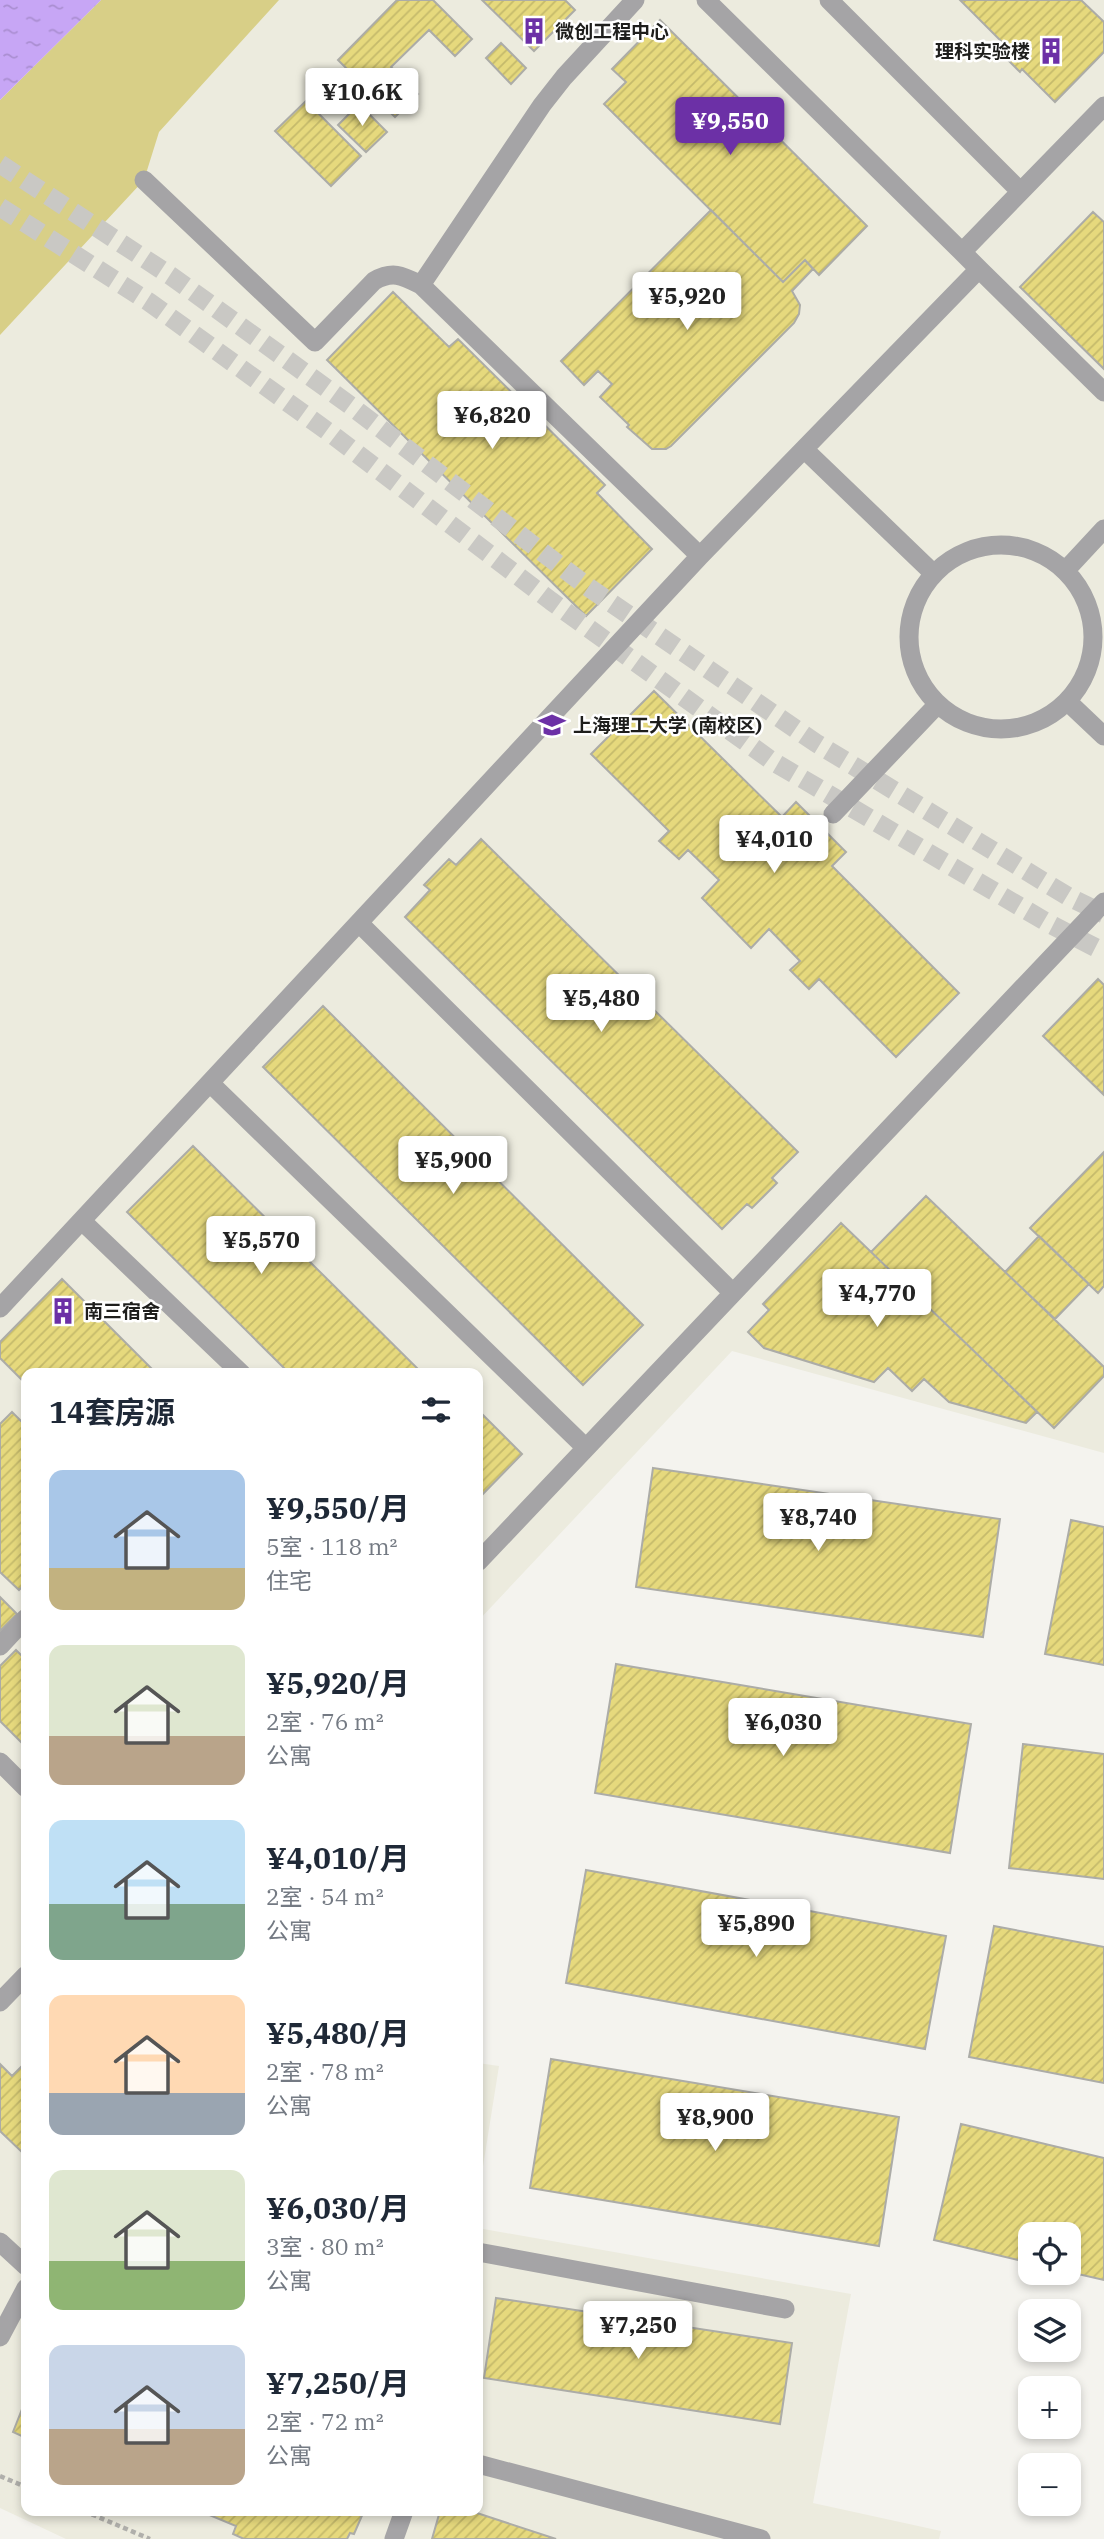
<!DOCTYPE html>
<html lang="zh">
<head>
<meta charset="utf-8">
<style>
  :root { --surface:#fff; --page:#f6f6f7; --text:#1f2937; --muted:#747a83; --accent:#6c30a6 }
  body { margin:0; font-family:"IBM Plex Serif","Noto Sans SC",serif; background:var(--page); color:var(--text); height:100vh; display:flex; flex-direction:column; font-size:26px; white-space:nowrap }
  * { box-sizing:border-box; margin:0 }
  p { font-size:23px; color:var(--muted) }
  .icon { flex:none; width:38px; height:38px; fill:none; stroke:currentColor; stroke-width:2; stroke-linecap:round; stroke-linejoin:round }
  .map { position:relative; flex:1; overflow:hidden }
  .drawer { position:absolute; left:21px; top:1368px; width:462px; height:1148px; display:flex; flex-direction:column; background:var(--surface); border-radius:14px; box-shadow:0 4px 10px #0003 }
  .drawer>* { flex:none }
  .buttons { position:absolute; left:1018px; top:2222px; display:grid; gap:14px }
  .buttons a { display:grid; place-items:center; width:63px; height:63px; border-radius:14px; background:var(--surface); box-shadow:0 4px 10px #0003; font-size:35px }
  .price { position:absolute; translate:-50% -60px; padding:0 16px; border-radius:7px; background:#fff; color:#222; font-size:23px; line-height:46px; filter:drop-shadow(0 2px 4px #0008) }
  .price::after { content:''; position:absolute; left:50%; top:42px; width:21px; height:16px; margin-left:-10px; background:inherit; clip-path:polygon(0 0,100% 0,50% 100%) }
  .price.current { background:var(--accent); color:#fff }
  ul { padding:0; list-style:none }
  li { display:flex; align-items:center; gap:21px; height:175px; padding:0 28px }
  li span { display:grid; place-items:center; flex:none; width:196px; height:140px; border-radius:14px; color:#555 }
  li>.icon { margin-inline-start:auto }
  span .icon { width:84px; height:84px; fill:#fffc; stroke-width:1 }
  li b { font-size:30px }
  h2 { display:flex; justify-content:space-between; align-items:center; height:84px; padding:0 28px; font-size:30px }
  .map>svg:first-child { display:block }
  .built { fill:#ecebde }
  .garden { fill:#d8cf87 }
  .water { fill:url(#water-ripples) }
  .building { fill:url(#building-hatch); stroke:#acaca7; stroke-width:2 }
  .lines { fill:none; stroke-linecap:round; stroke-linejoin:round }
  .primary-tunnel { stroke:#c9c8c4; stroke-width:19; stroke-dasharray:19 10; stroke-linecap:butt }
  .path { stroke:#b0afab; stroke-width:4.5; stroke-dasharray:5 3.5; stroke-linecap:butt }
  .service { stroke:#a5a4a6; stroke-width:19 }
  .labels { text-anchor:middle; stroke-width:5; stroke-linejoin:round; paint-order:stroke }
  .poi-label { font-size:19px; font-weight:bold; fill:#1e1e1c; stroke:#fff; text-anchor:start }
</style>
</head>
<body>
<div class="map">
<svg width="1104" height="2539" viewBox="0 0 1104 2539">
  <defs>
    <pattern id="water-ripples" width="26" height="14" patternUnits="userSpaceOnUse" patternTransform="scale(1.75)"><rect width="26" height="14" fill="#c7a6f5"/><path d="M2 4q2-2 4 0t4 0M15 11q2-2 4 0t4 0" fill="none" stroke="#aa8ed1"/></pattern>
    <pattern id="building-hatch" width="6" height="6" patternUnits="userSpaceOnUse" patternTransform="scale(1.75)"><rect width="6" height="6" fill="#e6d97d"/><path d="M-1 1l2-2M0 6l6-6M5 7l2-2" fill="none" stroke="#c5ba6b"/></pattern>
  </defs>
  <rect width="100%" height="100%" fill="#f4f3ee"/>
  <path class="built" d="M101 0H1104V1453L732 1351 478 1621V1374H26V2511H478V2228L851 2294 813 2503 941 2531 939 2539H66L0 2508V100Z
    M478 2063 499 2066 478 2198Z"/>
  <path class="garden" d="M101 0H279L159 132 144 180 0 335V100Z"/>
  <path class="water" d="M0 0H101L0 100Z"/>
  <path class="building" d="M397 0H433L472 39 455 56 429 30 391 67 418 94 395 117 338 60Z
    M482 0H565L575 10 534 51Z
    M960 0H1081L1104 22V52L1055 102 1022 69 1020 72 997 49 1003 43Z
    M660 20 867 226 819 275 805 260 783 282 604 104 626 82 612 69Z
    M501 43 526 68 511 84 486 58Z
    M306 101 361 156 331 186 275 131Z
    M359 104 387 132 366 152 338 125Z
    M711 210 783 282 805 260 813 269 792 291 800 305 799 314 794 323 671 446 666 449H652L627 427 629 425 600 397 612 384 598 371 584 385 561 361Z
    M1093 212 1104 222V369L1020 287Z
    M393 292 449 347 458 339 605 485 597 493 652 549 586 616 327 360Z
    M654 691 782 817 796 802 846 852 832 866 959 993 896 1057 819 979 809 989 790 970 800 961 769 929 751 948 702 898 719 880 688 850 679 859 659 841 669 831 591 754Z
    M481 839 798 1152 772 1178 777 1183 752 1208 747 1204 722 1229 405 917 430 890 424 885 449 859 456 865Z
    M1098 979 1104 985V1095L1043 1036Z
    M323 1006 643 1325 583 1385 263 1067Z
    M193 1146 423 1374H290L127 1212Z
    M1104 1152V1286L1098 1293 1030 1228Z
    M926 1196 1104 1367V1376L1054 1428 871 1252Z
    M841 1223 1037 1412 1026 1423 949 1402 924 1379 912 1391 888 1368 874 1382 764 1348 748 1332 769 1310 763 1304Z
    M1039 1236 1089 1284 1055 1319 1005 1272Z
    M62 1279 157 1374H26V1384L0 1358V1342Z
    M478 1410 522 1454 478 1499Z
    M12 1412 26 1426V1583L19 1590 0 1572V1424Z
    M653 1468 1000 1519 983 1637 636 1587Z
    M1071 1520 1104 1527V1665L1045 1654Z
    M0 1597 17 1614 0 1631Z
    M16 1650 26 1660V1747L0 1721V1666Z
    M616 1664 971 1724 950 1853 595 1793Z
    M1023 1744 1104 1754V1879L1009 1868Z
    M586 1870 946 1936 925 2049 566 1983Z
    M994 1926 1104 1947V2083L969 2057Z
    M551 2059 899 2117 879 2246 530 2188Z
    M26 2062V2156L0 2131V2064L12 2076Z
    M961 2124 1104 2158V2280L1069 2272V2235H1031V2263L934 2240Z
    M496 2298 792 2343 780 2424 484 2378Z
    M26 2399V2438L13 2432Z
    M200 2511H364L354 2534 350 2533 347 2539H244L233 2534 236 2526Z
    M440 2511H471L556 2539H432Z"/>
  <g class="lines">
    <path class="primary-tunnel" d="M0 164 171 276 351 406 588 587 816 743 1069 897 1104 914
      M0 207 149 302 330 433 551 601 772 761 1048 923 1104 952"/>
    <path class="path" d="M0 2476 26 2487
      M84 2511 150 2539"/>
    <path class="service" d="M635 0 564 77 542 105 421 285 700 556
      M706 0 962 252
      M829 0 1020 191
      M144 180 315 342 374 281C393 270 403 276 421 285
      M979 269 1104 392
      M804 449 933 573
      M909 637a92 92 0 1 1 184 0a92 92 0 1 1-184 0Z
      M1065 571 1104 529
      M1068 702 1104 736
      M833 814 937 705
      M359 923 733 1293
      M210 1083 586 1448
      M82 1221 242 1374
      M0 1308 700 556 979 269 962 252 1104 106
      M478 1562 1104 902
      M0 1646 26 1618
      M0 1762 26 1788
      M0 2002 26 1975
      M0 2242 26 2266
      M478 2252 785 2309
      M0 2337 26 2288
      M478 2464 761 2539
      M394 2539 404 2511"/>
  </g>
  <defs>
    <symbol id="building-bare" viewBox="-9 -9 18 18"><path d="M-4-6H4V6H1V3H-1V6H-4ZM-2.5-4.3h1.7v1.8h-1.7ZM.8-4.3h1.7v1.8H.8ZM-2.5-1h1.7V.8h-1.7ZM.8-1h1.7V.8H.8Z" fill="#6c30a6" stroke="#fff" stroke-width="2.5" paint-order="stroke"/></symbol>
    <symbol id="university-bare" viewBox="-9 -9 18 18"><path d="M0-5L7-2L0 1L-7-2ZM-4 1L0 2.5L4 1V4Q0 6-4 4Z" fill="#6c30a6" stroke="#fff" stroke-width="2.5" paint-order="stroke"/></symbol>
  </defs>
  <g fill-rule="evenodd">
    <use href="#building-bare" x="515" y="12" width="38" height="38"/>
    <use href="#building-bare" x="1032" y="32" width="38" height="38"/>
    <use href="#university-bare" x="533" y="706" width="38" height="38"/>
    <use href="#building-bare" x="44" y="1292" width="38" height="38"/>
  </g>
  <g class="labels">
    <g class="poi-label">
      <text x="555" y="38">微创工程中心</text>
      <text x="1030" y="58" text-anchor="end">理科实验楼</text>
      <text x="573" y="732">上海理工大学 (南校区)</text>
      <text x="84" y="1318">南三宿舍</text>
    </g>
  </g>
</svg>
<div class="buttons">
<a><svg class="icon" aria-label="locate" viewBox="0 0 24 24"><circle cx="12" cy="12" r="6"/><path d="M12 2v4M12 18v4M2 12h4M18 12h4"/></svg></a>
<a><svg class="icon" aria-label="layers" viewBox="0 0 24 24"><path d="M12 4l9 5-9 5-9-5zM3 14l9 5 9-5"/></svg></a>
<a>+</a>
<a>−</a>
</div>
<b class="price" style="left:362px;top:128px">¥10.6K</b>
<b class="price current" style="left:730px;top:157px">¥9,550</b>
<b class="price" style="left:687px;top:332px">¥5,920</b>
<b class="price" style="left:492px;top:451px">¥6,820</b>
<b class="price" style="left:774px;top:875px">¥4,010</b>
<b class="price" style="left:601px;top:1034px">¥5,480</b>
<b class="price" style="left:453px;top:1196px">¥5,900</b>
<b class="price" style="left:261px;top:1276px">¥5,570</b>
<b class="price" style="left:877px;top:1329px">¥4,770</b>
<b class="price" style="left:818px;top:1553px">¥8,740</b>
<b class="price" style="left:783px;top:1758px">¥6,030</b>
<b class="price" style="left:756px;top:1959px">¥5,890</b>
<b class="price" style="left:715px;top:2153px">¥8,900</b>
<b class="price" style="left:638px;top:2361px">¥7,250</b>
<section class="drawer">
<h2>14套房源<svg class="icon" aria-label="filters" viewBox="0 0 24 24"><path d="M4 7h16M4 17h16"/><circle cx="9" cy="7" r="2"/><circle cx="15" cy="17" r="2"/></svg></h2>
<ul>
<li><span style="background:linear-gradient(#a9c7e8 70%,#c2b280 0)"><svg class="icon" aria-label="home" viewBox="0 0 24 24"><path d="M3 11l9-7 9 7M6 9v11h12V9"/></svg></span><div><b>¥9,550/月</b><p>5室 · 118 m²</p><p>住宅</p></div></li>
<li><span style="background:linear-gradient(#dfe7d0 65%,#b9a48a 0)"><svg class="icon" aria-label="home" viewBox="0 0 24 24"><path d="M3 11l9-7 9 7M6 9v11h12V9"/></svg></span><div><b>¥5,920/月</b><p>2室 · 76 m²</p><p>公寓</p></div></li>
<li><span style="background:linear-gradient(#bfe0f5 60%,#7fa58c 0)"><svg class="icon" aria-label="home" viewBox="0 0 24 24"><path d="M3 11l9-7 9 7M6 9v11h12V9"/></svg></span><div><b>¥4,010/月</b><p>2室 · 54 m²</p><p>公寓</p></div></li>
<li><span style="background:linear-gradient(#ffd9b3 70%,#9aa5b1 0)"><svg class="icon" aria-label="home" viewBox="0 0 24 24"><path d="M3 11l9-7 9 7M6 9v11h12V9"/></svg></span><div><b>¥5,480/月</b><p>2室 · 78 m²</p><p>公寓</p></div></li>
<li><span style="background:linear-gradient(#dfe7d0 65%,#8fb573 0)"><svg class="icon" aria-label="home" viewBox="0 0 24 24"><path d="M3 11l9-7 9 7M6 9v11h12V9"/></svg></span><div><b>¥6,030/月</b><p>3室 · 80 m²</p><p>公寓</p></div></li>
<li><span style="background:linear-gradient(#c9d6e8 60%,#b9a48a 0)"><svg class="icon" aria-label="home" viewBox="0 0 24 24"><path d="M3 11l9-7 9 7M6 9v11h12V9"/></svg></span><div><b>¥7,250/月</b><p>2室 · 72 m²</p><p>公寓</p></div></li>
</ul>
</section>
</div>
</body>
</html>
